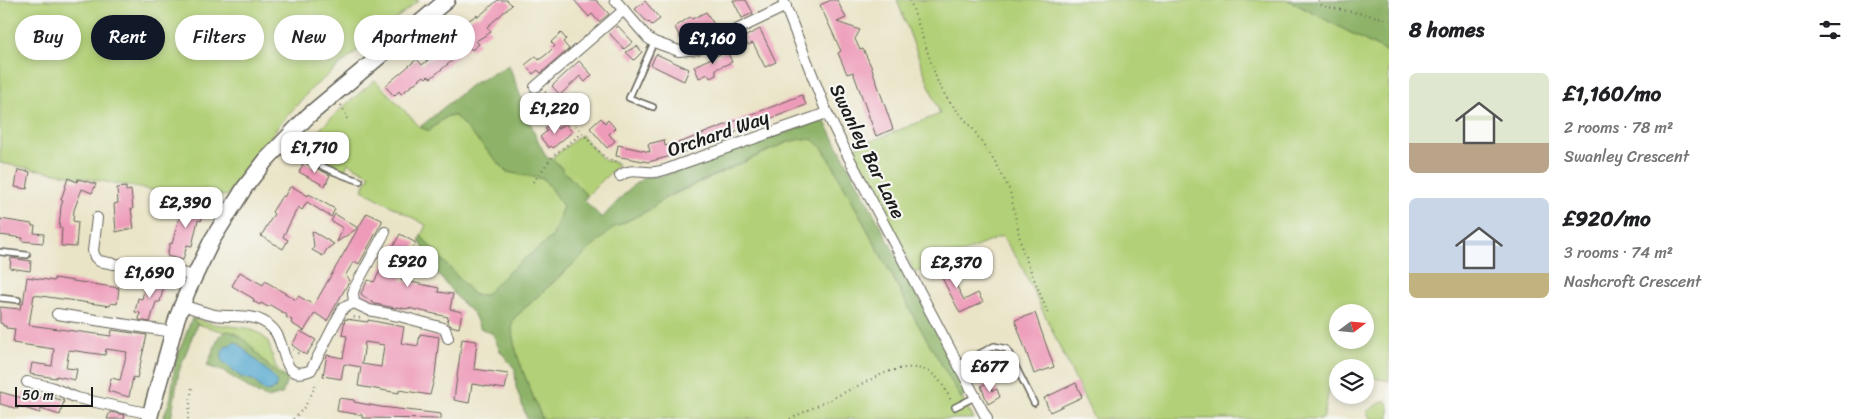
<!DOCTYPE html>
<html lang="en">
<head>
<meta charset="utf-8">
<style>
  :root { --surface:#fff; --page:#f6f6f6; --text:#202124; --muted:#757577; --accent:#111827 }
  body { margin:0; font-family:Sriracha,sans-serif; background:var(--page); color:var(--text); height:100vh; display:flex; flex-direction:column; font-size:19px; white-space:nowrap }
  * { box-sizing:border-box; margin:0 }
  p { font-size:16px; color:var(--muted) }
  .icon { flex:none; width:28px; height:28px; fill:none; stroke:currentColor; stroke-width:2; stroke-linecap:round; stroke-linejoin:round }
  .map { position:relative; flex:1; overflow:hidden }
  .sheet { display:flex; flex-direction:column; background:var(--surface); width:475px }
  .sheet>* { flex:none }
  .guide { position:absolute; left:15px; top:15px; width:475px; height:45px; display:flex; gap:10px }
  .needle { width:32px; rotate:74deg }
  .controls { position:absolute; left:1329px; top:304px; display:grid; gap:10px }
  .controls a { display:grid; place-items:center; width:45px; height:45px; border-radius:50%; background:var(--surface); box-shadow:0 2px 8px #0003; font-size:25px }
  .scale { position:absolute; left:15px; bottom:12px; width:78px; box-sizing:border-box; padding-left:5px; border:2px solid #1c1c1c; border-top:0; font-size:14px; line-height:18px; white-space:nowrap; color:#1c1c1c; -webkit-text-stroke:4px #f6f6f2; paint-order:stroke }
  .price { position:absolute; translate:-50% -42px; padding:0 11px; border-radius:10px; background:#fff; color:#222; font-size:16px; line-height:32px; filter:drop-shadow(0 1px 2px #0008) }
  .price::after { content:''; position:absolute; left:50%; top:30px; width:15px; height:11px; margin-left:-8px; background:inherit; clip-path:polygon(0 0,100% 0,50% 100%) }
  .price.active { background:var(--accent); color:#fff }
  ul { padding:0; list-style:none }
  li { display:flex; align-items:center; gap:15px; height:125px; padding:0 20px }
  li span { display:grid; place-items:center; flex:none; width:140px; height:100px; border-radius:8px; color:#555 }
  li>.icon { margin-inline-start:auto }
  span .icon { width:60px; height:60px; fill:#fffc; stroke-width:1 }
  li b { font-size:21px }
  h2 { display:flex; justify-content:space-between; align-items:center; height:60px; padding:0 20px; font-size:21px }
  .tag { padding:0 18px; border-radius:22px; background:var(--surface); box-shadow:0 2px 8px #0003; font-size:18px; line-height:45px }
  .tag.active { background:var(--accent); color:#fff }
  main { display:flex; flex:1; min-height:0 }
  .map>svg:first-child { display:block }
  .green { fill:#b2d077; stroke:#67764a; fill-rule:evenodd }
  .forest { fill:#8db268; stroke:#546742; fill-rule:evenodd }
  .water { fill:#52a7ce; stroke:#376275 }
  .building { fill:#ee9bb9; fill-rule:evenodd }
  .lines { fill:none; stroke-linecap:round; stroke-linejoin:round }
  .lane-casing { stroke:#646258; stroke-width:8 }
  .street-casing { stroke:#646258; stroke-width:12 }
  .secondary-casing { stroke:#646258; stroke-width:18 }
  .path { stroke:#646258; stroke-width:2; stroke-dasharray:1 4; stroke-linecap:butt }
  .lane { stroke:#fff; stroke-width:5 }
  .street { stroke:#fff; stroke-width:10 }
  .secondary { stroke:#fff; stroke-width:15 }
  .labels { text-anchor:middle; stroke-width:4.5; stroke-linejoin:round; paint-order:stroke }
  .street-label { font-size:19px; fill:#1c1c1c; stroke:#f6f6f2 }
</style>
</head>
<body>
<main>
<div class="map">
<svg width="1389" height="419" viewBox="0 0 1389 419">
  <rect width="100%" height="100%" fill="#f6f6f2"/>
  <filter id="ink" filterUnits="userSpaceOnUse"><feTurbulence type="fractalNoise" baseFrequency=".02" numOctaves="2"/><feDisplacementMap in="SourceGraphic" scale="10" xChannelSelector="R" yChannelSelector="G"/><feConvolveMatrix kernelMatrix="1 2 1 2 8 2 1 2 1" color-interpolation-filters="sRGB"/></filter>
  <filter id="wash" filterUnits="userSpaceOnUse"><feTurbulence type="fractalNoise" baseFrequency=".0096" numOctaves="4" result="noise"/><feDisplacementMap in="SourceGraphic" scale="20" xChannelSelector="R" yChannelSelector="G"/><feGaussianBlur stdDeviation="1.12" result="paint"/><feColorMatrix in="noise" values="0 0 0 0 0 0 0 0 0 0 0 0 0 0 0 0 0 1.4 0 .05"/><feComposite in="paint" operator="in"/></filter>
  <g filter="url(#wash)">
    <rect width="100%" height="100%" fill="#eae4c7"/>
    <path class="green" d="M0 0H419L311 89 279 125 227 196 152 190 0 163Z
      M897 0H1288L1389 53V381L1365 376V368H1338L1337 371H1333L1323 419H1094L1020 263 1002 236 915 273 851 149 940 114ZM1338 312H1365V340H1338Z
      M375 80 420 127 429 131 447 116H455L507 172 544 179 563 206 553 236 506 274 485 295 473 294 421 236 426 225 362 190 370 175 348 163 345 170 340 172 307 154 300 148 342 108Z
      M581 135 604 160 617 163V166L587 196 552 158Z
      M806 137 818 142 829 158 915 319 974 419H542C535 398 503 336 514 318L613 228 649 210 664 199 788 142Z
      M192 318 212 324 247 328 259 333 268 341 276 368 285 377 278 376 242 338 228 331 225 332 197 324Z
      M1385 400 1389 406V419H1371L1366 412Z"/>
    <path class="forest" d="M1288 0H1389V53Z
      M509 65 535 135 547 158H552L587 196 584 200 602 218 631 187 645 177 666 175 810 124 825 122 969 392 966 396 961 398 915 319 829 158C815 137 812 136 788 142L664 198 649 210 613 228 514 318C504 336 535 398 542 419H527L516 387 515 369 500 351 493 334 480 328 473 313 460 301 426 259 428 254 419 241 421 236 473 294 477 296 485 295 506 274 553 236 563 206 544 179 507 172 455 116H447L429 131 420 127 471 85Z
      M192 318 197 324 179 371 171 419H163L171 397 175 363Z
      M228 331C254 337 263 373 288 378L282 394 268 398 255 392 223 371 207 366 219 336ZM239 343 261 367 274 377 256 383 253 380 241 377 225 363Z"/>
    <path class="water" d="M236 342 274 377 277 383 275 389 268 392 264 391 253 380 241 377 222 361V351L226 346Z"/>
    <g id="blocks">
      <path class="building" d="M498 0H507L512 5 487 27 491 32 476 41 479 44 472 50 469 47 431 78 428 76 426 78 424 76 401 94 399 91 394 96 385 86 417 59 422 65 458 35 456 33 469 20 477 15 478 17Z
        M574 0H596L609 14 599 22 592 14 589 17Z
        M733 0H746L753 13 742 18Z
        M831 0H837L846 18 837 22 860 30 855 39 860 50 863 49 871 66 893 129 876 136 853 72 847 74 838 53 841 51 820 5Z
        M645 1 660 19 652 25 649 22 648 23 635 9Z
        M706 12 715 26 682 42 675 27 690 17 692 19Z
        M618 26 633 42 624 49 610 34Z
        M760 29 776 62 765 67 753 43 748 45 744 37Z
        M561 33 566 39 563 42 569 49 541 73 538 70 533 74 525 65 536 56 539 60 547 54 555 46 551 42Z
        M637 46 642 52 634 60 626 52Z
        M727 51 732 62 716 69V75L710 78 708 74 699 78 694 66Z
        M656 54 689 69 684 81 651 65Z
        M579 61 592 75 585 82 580 76 560 95 552 86Z
        M802 95 806 105 679 154 648 162 616 156 618 145 650 152 648 144 664 140 665 146 684 141Z
        M601 118 605 123 608 120 615 128 609 134 615 141 607 148 590 128Z
        M553 122 558 129 565 123 572 132 553 148 551 146 549 148 540 137 547 131 545 129Z
        M304 162 330 175 325 186 299 172Z
        M18 170 30 172 27 189 15 187Z
        M68 178 77 182 78 179 96 184 92 193 82 189 74 210 73 221 78 222 76 247 61 246 62 228H59L61 206 63 201 61 200Z
        M126 187V191L131 190 133 209H131L134 228 116 232 114 204 118 203 117 188Z
        M290 187H293L308 196 309 194 335 209 331 217 307 202 302 210 298 207 283 237 288 240 283 249 261 236 274 214 272 212 282 196 284 197Z
        M187 197 201 201 199 211 204 212 201 221 198 220 192 246 187 245 183 260 167 256 170 243 172 244 179 218 182 219Z
        M367 213 382 220V222L359 264 354 261 345 276 350 280 327 321 315 313 304 331 291 323 292 320 286 317 287 315 270 305 268 307 261 303 260 305 253 301 254 299 232 286 240 272 263 285 265 281 296 300 298 296 314 305Z
        M335 214 358 228 337 242 343 228 331 221Z
        M0 219 32 224V226H35L34 233 44 234 43 243 22 241 23 238 0 235Z
        M312 231 334 244 327 249 323 256 312 250 314 247Z
        M400 234 416 243 403 265 408 268 401 280 439 288 438 292 453 294 450 309 462 312 459 328 451 326 447 322 448 317 408 308 407 309 396 307V308L375 304 362 295 361 293 368 280 374 282Z
        M11 258 31 261 30 271 10 268Z
        M946 263 949 269 956 266 962 277 954 281 964 300 978 293 983 302 960 313 937 268Z
        M27 277 54 281V278L119 288 117 304 111 303 110 306 34 295 29 325 111 336 112 330 147 335 137 378 133 377 129 397 108 391 111 378 120 380 127 352 106 349 105 355 69 350 66 368 77 369 75 380 56 376V378L30 374 32 363 52 366 54 349 13 343 15 329 6 328V326H3V324L0 323V307L20 309 21 304H23Z
        M147 277 165 281 160 302H156L150 322 139 320 140 313 135 312 138 298 142 299Z
        M1035 313 1054 367 1034 374 1015 320Z
        M345 319 368 322V320L404 327 401 343 418 346 420 334 439 337 435 375 430 395 399 390V393L358 386 361 367 344 364 341 379 323 376 327 355 343 358 347 336 342 335ZM365 342 384 345 381 367 362 364Z
        M300 331 316 340 306 355 292 345Z
        M462 339 477 341 474 369 508 374 505 389 472 384 469 403 454 400Z
        M989 382 992 391 997 389 1000 397 988 404 981 386Z
        M1076 383 1082 397 1050 412 1044 398Z
        M0 392 22 398 23 392 47 399 48 396 64 401 60 415 41 409 40 413 18 406V409L0 404Z
        M339 398 354 400V402L381 407 441 414V419L362 418V415L337 411Z
        M110 412 125 415 124 419H107Z"/>
    </g>
  </g>
  <g filter="url(#ink)">
    <use href="#blocks" fill-opacity="0" stroke="#646258" stroke-width="1"/>
    <g class="lines">
      <defs>
        <path id="lane" d="M653 107 629 98 654 42
          M287 141C305 161 334 173 360 181
          M0 252 27 255
          M0 298 18 300
          M958 365 994 346 1007 349 1034 403
          M955 407 975 397"/>
        <path id="street" d="M615 0 648 38 654 42 679 51 697 49 786 6
          M783 0 827 113 846 152 987 419
          M535 87 624 10
          M620 176C629 167 644 174 655 172 663 171 671 168 678 165L827 113
          M97 218 93 251 95 257 99 261 114 264 151 265 194 276
          M354 303 353 293 355 287 385 232
          M182 305C193 308 204 313 215 315 236 318 254 312 271 327 289 342 278 384 311 370L343 308 354 303 369 310 399 316 440 327 445 329 448 338
          M57 314 173 332
          M27 382 51 387 77 398 151 414"/>
        <path id="secondary" d="M149 419 177 318 188 290 212 240 245 187 266 160 308 116 447 0"/>
      </defs>
      <use href="#lane" class="lane-casing"/>
      <use href="#street" class="street-casing"/>
      <use href="#secondary" class="secondary-casing"/>
      <path class="path" d="M910 0 938 83 948 100 973 129 996 163 1010 191 1022 249 1049 316
        M1319 0 1322 6 1389 19
        M545 92 605 158 620 163
        M341 105 346 115 345 117 348 119
        M533 182 553 156 581 134
        M351 320 352 317 362 318
        M293 350 298 353 300 350
        M188 419 192 387
        M293 419C305 409 311 397 316 383
        M790 419 880 375C899 367 924 362 939 380 944 386 948 394 951 401"/>
      <use href="#lane" class="lane"/>
      <use href="#street" class="street"/>
      <use href="#secondary" class="secondary"/>
    </g>
  </g>
  <g class="labels">
    <g class="street-label">
      <text transform="translate(718 133) rotate(-19)" y="7">Orchard Way</text>
      <text transform="translate(868 151) rotate(64)" y="7">Swanley Bar Lane</text>
    </g>
  </g>
</svg>
<div class="controls">
<a><svg class="needle" viewBox="-14 -14 28 28"><path d="M0-13l5 13h-10z" fill="#e53935"/><path d="M0 13l5-13h-10z" fill="#757577"/></svg></a>
<a><svg class="icon" aria-label="layers" viewBox="0 0 24 24"><path d="M12 4l9 5-9 5-9-5zM3 14l9 5 9-5"/></svg></a>
</div>
<div class="scale">50 m</div>
<b class="price active" style="left:713px;top:65px">£1,160</b>
<b class="price" style="left:555px;top:135px">£1,220</b>
<b class="price" style="left:315px;top:174px">£1,710</b>
<b class="price" style="left:186px;top:229px">£2,390</b>
<b class="price" style="left:408px;top:288px">£920</b>
<b class="price" style="left:957px;top:289px">£2,370</b>
<b class="price" style="left:150px;top:299px">£1,690</b>
<b class="price" style="left:990px;top:393px">£677</b>
<div class="guide">
<a class="tag">Buy</a>
<a class="tag active">Rent</a>
<a class="tag">Filters</a>
<a class="tag">New</a>
<a class="tag">Apartment</a>
</div>
</div>
<section class="sheet">
<h2>8 homes<svg class="icon" aria-label="filters" viewBox="0 0 24 24"><path d="M4 7h16M4 17h16"/><circle cx="9" cy="7" r="2"/><circle cx="15" cy="17" r="2"/></svg></h2>
<ul>
<li><span style="background:linear-gradient(#dfe7d0 70%,#b9a48a 0)"><svg class="icon" aria-label="home" viewBox="0 0 24 24"><path d="M3 11l9-7 9 7M6 9v11h12V9"/></svg></span><div><b>£1,160/mo</b><p>2 rooms · 78 m²</p><p>Swanley Crescent</p></div></li>
<li><span style="background:linear-gradient(#c9d6e8 75%,#c2b280 0)"><svg class="icon" aria-label="home" viewBox="0 0 24 24"><path d="M3 11l9-7 9 7M6 9v11h12V9"/></svg></span><div><b>£920/mo</b><p>3 rooms · 74 m²</p><p>Nashcroft Crescent</p></div></li>
</ul>
</section>
</main>
</body>
</html>
